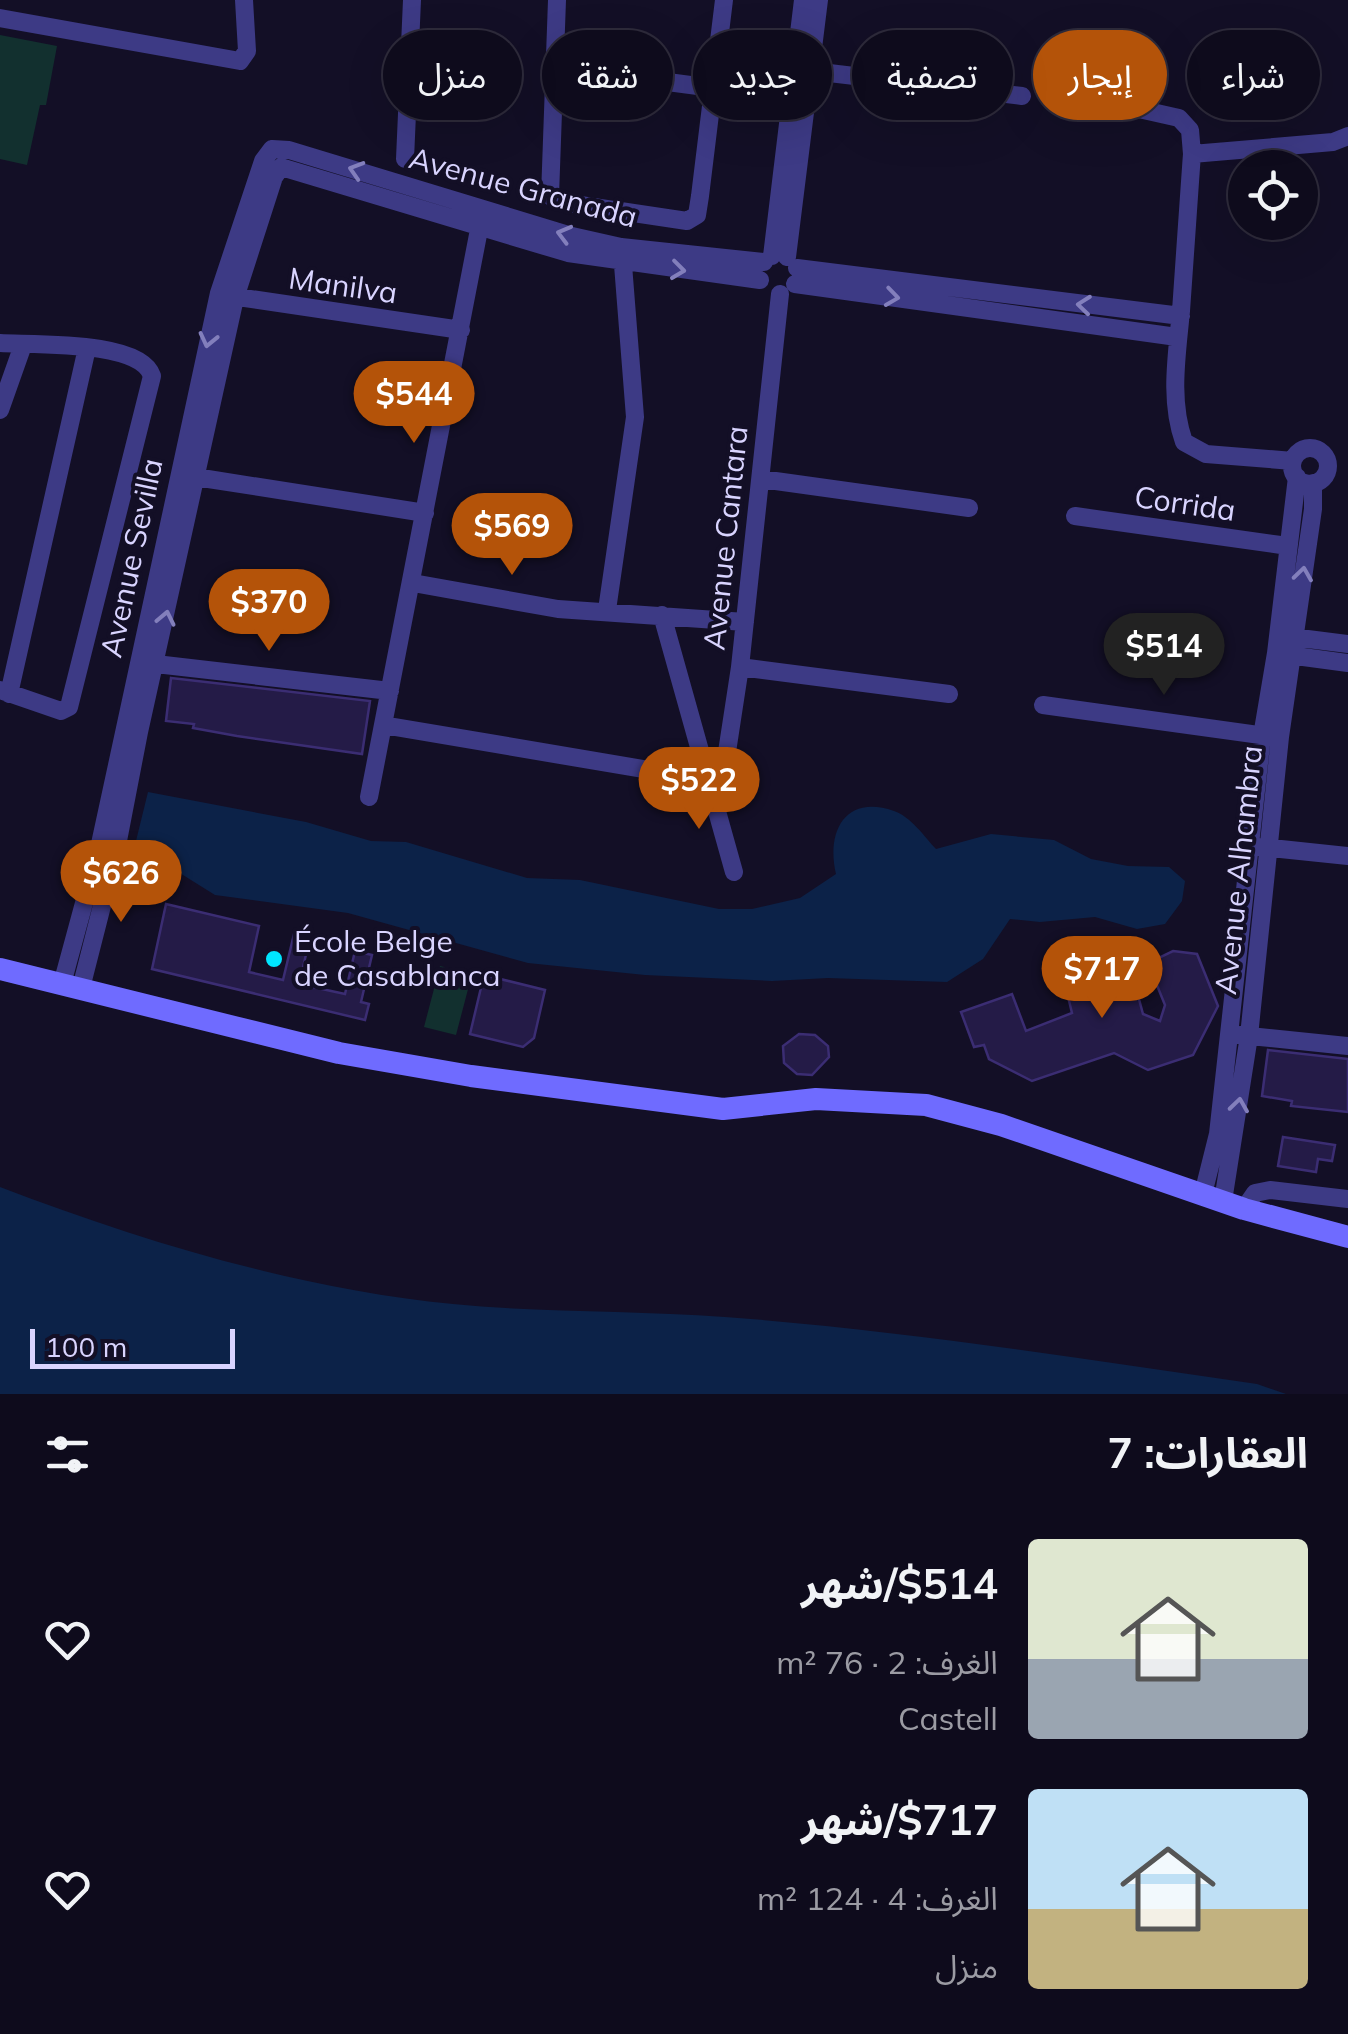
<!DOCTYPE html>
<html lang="ar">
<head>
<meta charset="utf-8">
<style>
  :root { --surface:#0e0b1c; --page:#1c1929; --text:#f1f3f6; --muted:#9b9ba3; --line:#2e2b3b; --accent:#b45309 }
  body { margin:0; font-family:Mulish,"Noto Sans Arabic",sans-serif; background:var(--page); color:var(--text); direction:rtl; height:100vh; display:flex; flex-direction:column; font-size:38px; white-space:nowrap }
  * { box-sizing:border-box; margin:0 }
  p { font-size:32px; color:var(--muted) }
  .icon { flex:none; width:55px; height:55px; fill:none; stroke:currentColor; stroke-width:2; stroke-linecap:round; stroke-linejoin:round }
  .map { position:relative; height:1394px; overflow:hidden; direction:ltr }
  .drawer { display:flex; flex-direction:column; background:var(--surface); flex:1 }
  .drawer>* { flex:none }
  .banner { position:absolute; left:30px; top:30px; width:1290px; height:90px; direction:rtl; display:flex; gap:20px }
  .fabs { position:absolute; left:1228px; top:150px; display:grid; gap:20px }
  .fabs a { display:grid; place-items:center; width:90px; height:90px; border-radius:50%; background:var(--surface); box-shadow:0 10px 40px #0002,0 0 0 2px var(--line); font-size:50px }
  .scale { position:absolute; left:30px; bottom:25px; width:205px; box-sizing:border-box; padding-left:10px; border:5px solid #d9d4ff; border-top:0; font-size:28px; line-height:35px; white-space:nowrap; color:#d9d4ff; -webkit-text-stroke:8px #130f26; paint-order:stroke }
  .price { position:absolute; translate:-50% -85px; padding:0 22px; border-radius:35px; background:var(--accent); color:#fff; font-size:32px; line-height:65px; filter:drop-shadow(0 2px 5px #0008) }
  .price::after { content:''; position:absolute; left:50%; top:60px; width:30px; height:22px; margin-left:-15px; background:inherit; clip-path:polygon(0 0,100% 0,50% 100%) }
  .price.on { background:#222; color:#fff }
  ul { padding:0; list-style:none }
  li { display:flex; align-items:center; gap:30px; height:250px; padding:0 40px }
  li span { display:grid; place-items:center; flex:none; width:280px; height:200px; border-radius:10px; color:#555 }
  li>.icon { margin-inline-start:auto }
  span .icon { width:120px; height:120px; fill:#fffc; stroke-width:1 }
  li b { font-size:42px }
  h2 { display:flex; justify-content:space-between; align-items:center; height:120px; padding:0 40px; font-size:42px }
  .tag { padding:0 35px; border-radius:45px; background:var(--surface); box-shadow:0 10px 40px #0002,0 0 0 2px var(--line); font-size:35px; line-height:90px }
  .tag.on { background:var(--accent); color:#fff }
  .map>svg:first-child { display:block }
  .green { fill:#12302f }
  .water { fill:#0c2248 }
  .building { fill:#241b47; stroke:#3b2d73; stroke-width:2.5 }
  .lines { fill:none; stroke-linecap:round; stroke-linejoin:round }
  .street { stroke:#3d3a85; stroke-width:18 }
  .secondary { stroke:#6f6bff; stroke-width:22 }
  .oneway { stroke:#837fbc }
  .poi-dot { fill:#00e5ff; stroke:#130f26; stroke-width:4 }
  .labels { text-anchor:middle; stroke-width:8; stroke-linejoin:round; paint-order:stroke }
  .street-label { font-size:30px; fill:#d9d4ff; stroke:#130f26 }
  .poi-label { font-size:30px; fill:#d9d4ff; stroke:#130f26; text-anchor:start }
</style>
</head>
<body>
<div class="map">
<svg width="1348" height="1394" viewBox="0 0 1348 1394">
  <rect width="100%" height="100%" fill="#130f26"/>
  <path class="green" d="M0 35 57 46 46 105H40L27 165 0 159Z
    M440 966 472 974 456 1035 424 1027Z"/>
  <path class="water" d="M148 792 306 822 371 841 406 842 527 878 580 880 719 909H752L800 898 836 874C826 832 845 794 894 811 911 817 924 836 936 849L991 834 1054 840 1091 859 1128 866 1169 867 1185 881 1182 901 1165 924 1137 929 1095 917 1040 922 1010 919 983 959 947 982 828 978 772 981 645 975 528 963 348 913 215 895 135 845Z
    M0 1187C144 1242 299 1289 453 1304 543 1313 634 1310 725 1317 903 1330 1081 1359 1257 1384L1286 1394H0Z"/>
  <path class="building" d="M171 678 370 701 362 754 237 736 193 728 194 724 166 721Z
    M166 904 259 926 249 972 283 980 294 934 310 938 299 984 345 994 355 951 372 955 361 1002 369 1004 365 1020 152 969Z
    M1173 951 1197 954 1218 1006 1193 1055 1148 1070 1114 1053 1032 1081 989 1059 984 1045 974 1047 961 1012 1012 994 1026 1031 1072 1013 1063 976 1118 957 1126 979 1133 977 1143 1014 1160 1021 1165 1005 1148 963Z
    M484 975 545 990 534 1038 523 1047 470 1034Z
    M799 1034 815 1035 828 1046 829 1057 812 1075 797 1074 784 1063 783 1046Z
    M1268 1050 1348 1059V1112L1291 1106 1292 1101 1262 1096Z
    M1283 1137 1335 1145 1332 1161 1318 1159 1316 1172 1278 1166Z"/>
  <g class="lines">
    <path class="street" d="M557 0 550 196 560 202 687 221 697 215 700 196 724 0
      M0 18 240 61 247 51 244 0
      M554 67 713 88
      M804 70 1022 96
      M1130 107 1179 118 1190 130 1192 154
      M272 149 289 150 572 236 621 247 764 262
      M405 159 412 0
      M281 167 568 253 760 280
      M772 256 803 0
      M787 257 819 0
      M797 268 1181 316
      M795 284 1177 337
      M224 295 461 330
      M0 343C33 345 141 340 152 376L69 707 61 711 0 690
      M0 410 23 345
      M1292 466a18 18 0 1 1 36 0a18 18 0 1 1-36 0Z
      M1293 461 1206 454 1184 442C1169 400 1177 355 1181 311 1185 258 1188 206 1192 154L1333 142 1348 136
      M189 476 425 513
      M761 479 969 508
      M1075 516 1288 546
      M413 583 558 609 745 622
      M607 610 635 417 622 252
      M662 615 734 872
      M1284 636 1348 644
      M1281 654 1348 663
      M147 663 390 691
      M740 667 949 694
      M9 694 87 348
      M1043 705 1274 737
      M383 725 708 780
      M708 780 720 775 725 765 740 667 780 294
      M369 797 483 209
      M1262 847 1348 856
      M62 984 100 844 219 293 263 161 272 149
      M81 988 116 851 139 732 235 298 274 177 281 167
      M1240 1035 1348 1046
      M1203 1194 1218 1134 1262 736 1276 653 1297 477
      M1223 1201 1249 1036 1280 737 1313 509V483
      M1244 1209 1255 1193 1270 1190 1348 1199"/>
    <path class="secondary" d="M0 969 339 1053 471 1076 723 1109 816 1099 926 1105 1001 1125 1244 1209 1348 1237"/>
  </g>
  <defs><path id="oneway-chevron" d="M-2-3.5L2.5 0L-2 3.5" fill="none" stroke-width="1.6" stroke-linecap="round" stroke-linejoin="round" transform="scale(2.5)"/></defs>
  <g class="oneway">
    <use href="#oneway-chevron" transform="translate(356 170) rotate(-163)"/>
    <use href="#oneway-chevron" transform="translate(564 234) rotate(-165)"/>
    <use href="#oneway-chevron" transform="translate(678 270) rotate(7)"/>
    <use href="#oneway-chevron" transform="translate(892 297) rotate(8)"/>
    <use href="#oneway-chevron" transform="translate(1084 305) rotate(-174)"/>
    <use href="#oneway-chevron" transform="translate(208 340) rotate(103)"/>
    <use href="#oneway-chevron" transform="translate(1303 574) rotate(-82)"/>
    <use href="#oneway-chevron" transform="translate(166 618) rotate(-78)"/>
    <use href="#oneway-chevron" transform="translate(1239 1105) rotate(-82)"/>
  </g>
  <circle class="poi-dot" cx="274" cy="959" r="10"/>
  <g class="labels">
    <g class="street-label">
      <text transform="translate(523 188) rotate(15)" y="10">Avenue Granada</text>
      <text transform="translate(343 286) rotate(8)" y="10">Manilva</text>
      <text transform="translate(1185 504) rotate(8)" y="10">Corrida</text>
      <text transform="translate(726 538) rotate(-84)" y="10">Avenue Cantara</text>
      <text transform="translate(132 558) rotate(-78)" y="10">Avenue Sevilla</text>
      <text transform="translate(1239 870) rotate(-84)" y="10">Avenue Alhambra</text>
    </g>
    <g class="poi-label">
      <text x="294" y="952">École Belge<tspan x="294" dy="34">de Casablanca</tspan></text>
    </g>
  </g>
</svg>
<div class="fabs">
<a><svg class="icon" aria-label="locate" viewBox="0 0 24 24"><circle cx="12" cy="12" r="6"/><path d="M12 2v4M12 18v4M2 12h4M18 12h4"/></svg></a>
</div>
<div class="scale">100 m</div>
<b class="price" style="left:414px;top:446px">$544</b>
<b class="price" style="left:512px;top:578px">$569</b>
<b class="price" style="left:269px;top:654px">$370</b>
<b class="price on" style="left:1164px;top:698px">$514</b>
<b class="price" style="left:699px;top:832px">$522</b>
<b class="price" style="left:121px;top:925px">$626</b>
<b class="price" style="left:1102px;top:1021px">$717</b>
<div class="banner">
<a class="tag">شراء</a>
<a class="tag on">إيجار</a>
<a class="tag">تصفية</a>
<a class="tag">جديد</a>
<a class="tag">شقة</a>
<a class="tag">منزل</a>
</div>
</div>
<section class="drawer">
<h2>العقارات: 7<svg class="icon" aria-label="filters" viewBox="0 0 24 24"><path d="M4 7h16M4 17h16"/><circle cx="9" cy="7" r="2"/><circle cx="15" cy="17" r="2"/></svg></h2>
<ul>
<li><span style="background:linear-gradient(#dfe7d0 60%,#9aa5b1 0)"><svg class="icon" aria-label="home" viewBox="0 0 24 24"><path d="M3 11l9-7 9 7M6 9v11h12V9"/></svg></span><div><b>$514/شهر</b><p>الغرف: 2 · 76 m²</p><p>Castell</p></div><svg class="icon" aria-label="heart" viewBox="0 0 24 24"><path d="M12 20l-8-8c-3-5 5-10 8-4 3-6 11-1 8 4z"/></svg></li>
<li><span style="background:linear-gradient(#bfe0f5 60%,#c2b280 0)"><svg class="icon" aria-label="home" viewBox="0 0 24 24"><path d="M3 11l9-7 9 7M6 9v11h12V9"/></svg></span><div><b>$717/شهر</b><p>الغرف: 4 · 124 m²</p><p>منزل</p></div><svg class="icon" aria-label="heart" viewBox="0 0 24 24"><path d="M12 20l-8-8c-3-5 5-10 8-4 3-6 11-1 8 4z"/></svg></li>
</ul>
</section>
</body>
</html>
